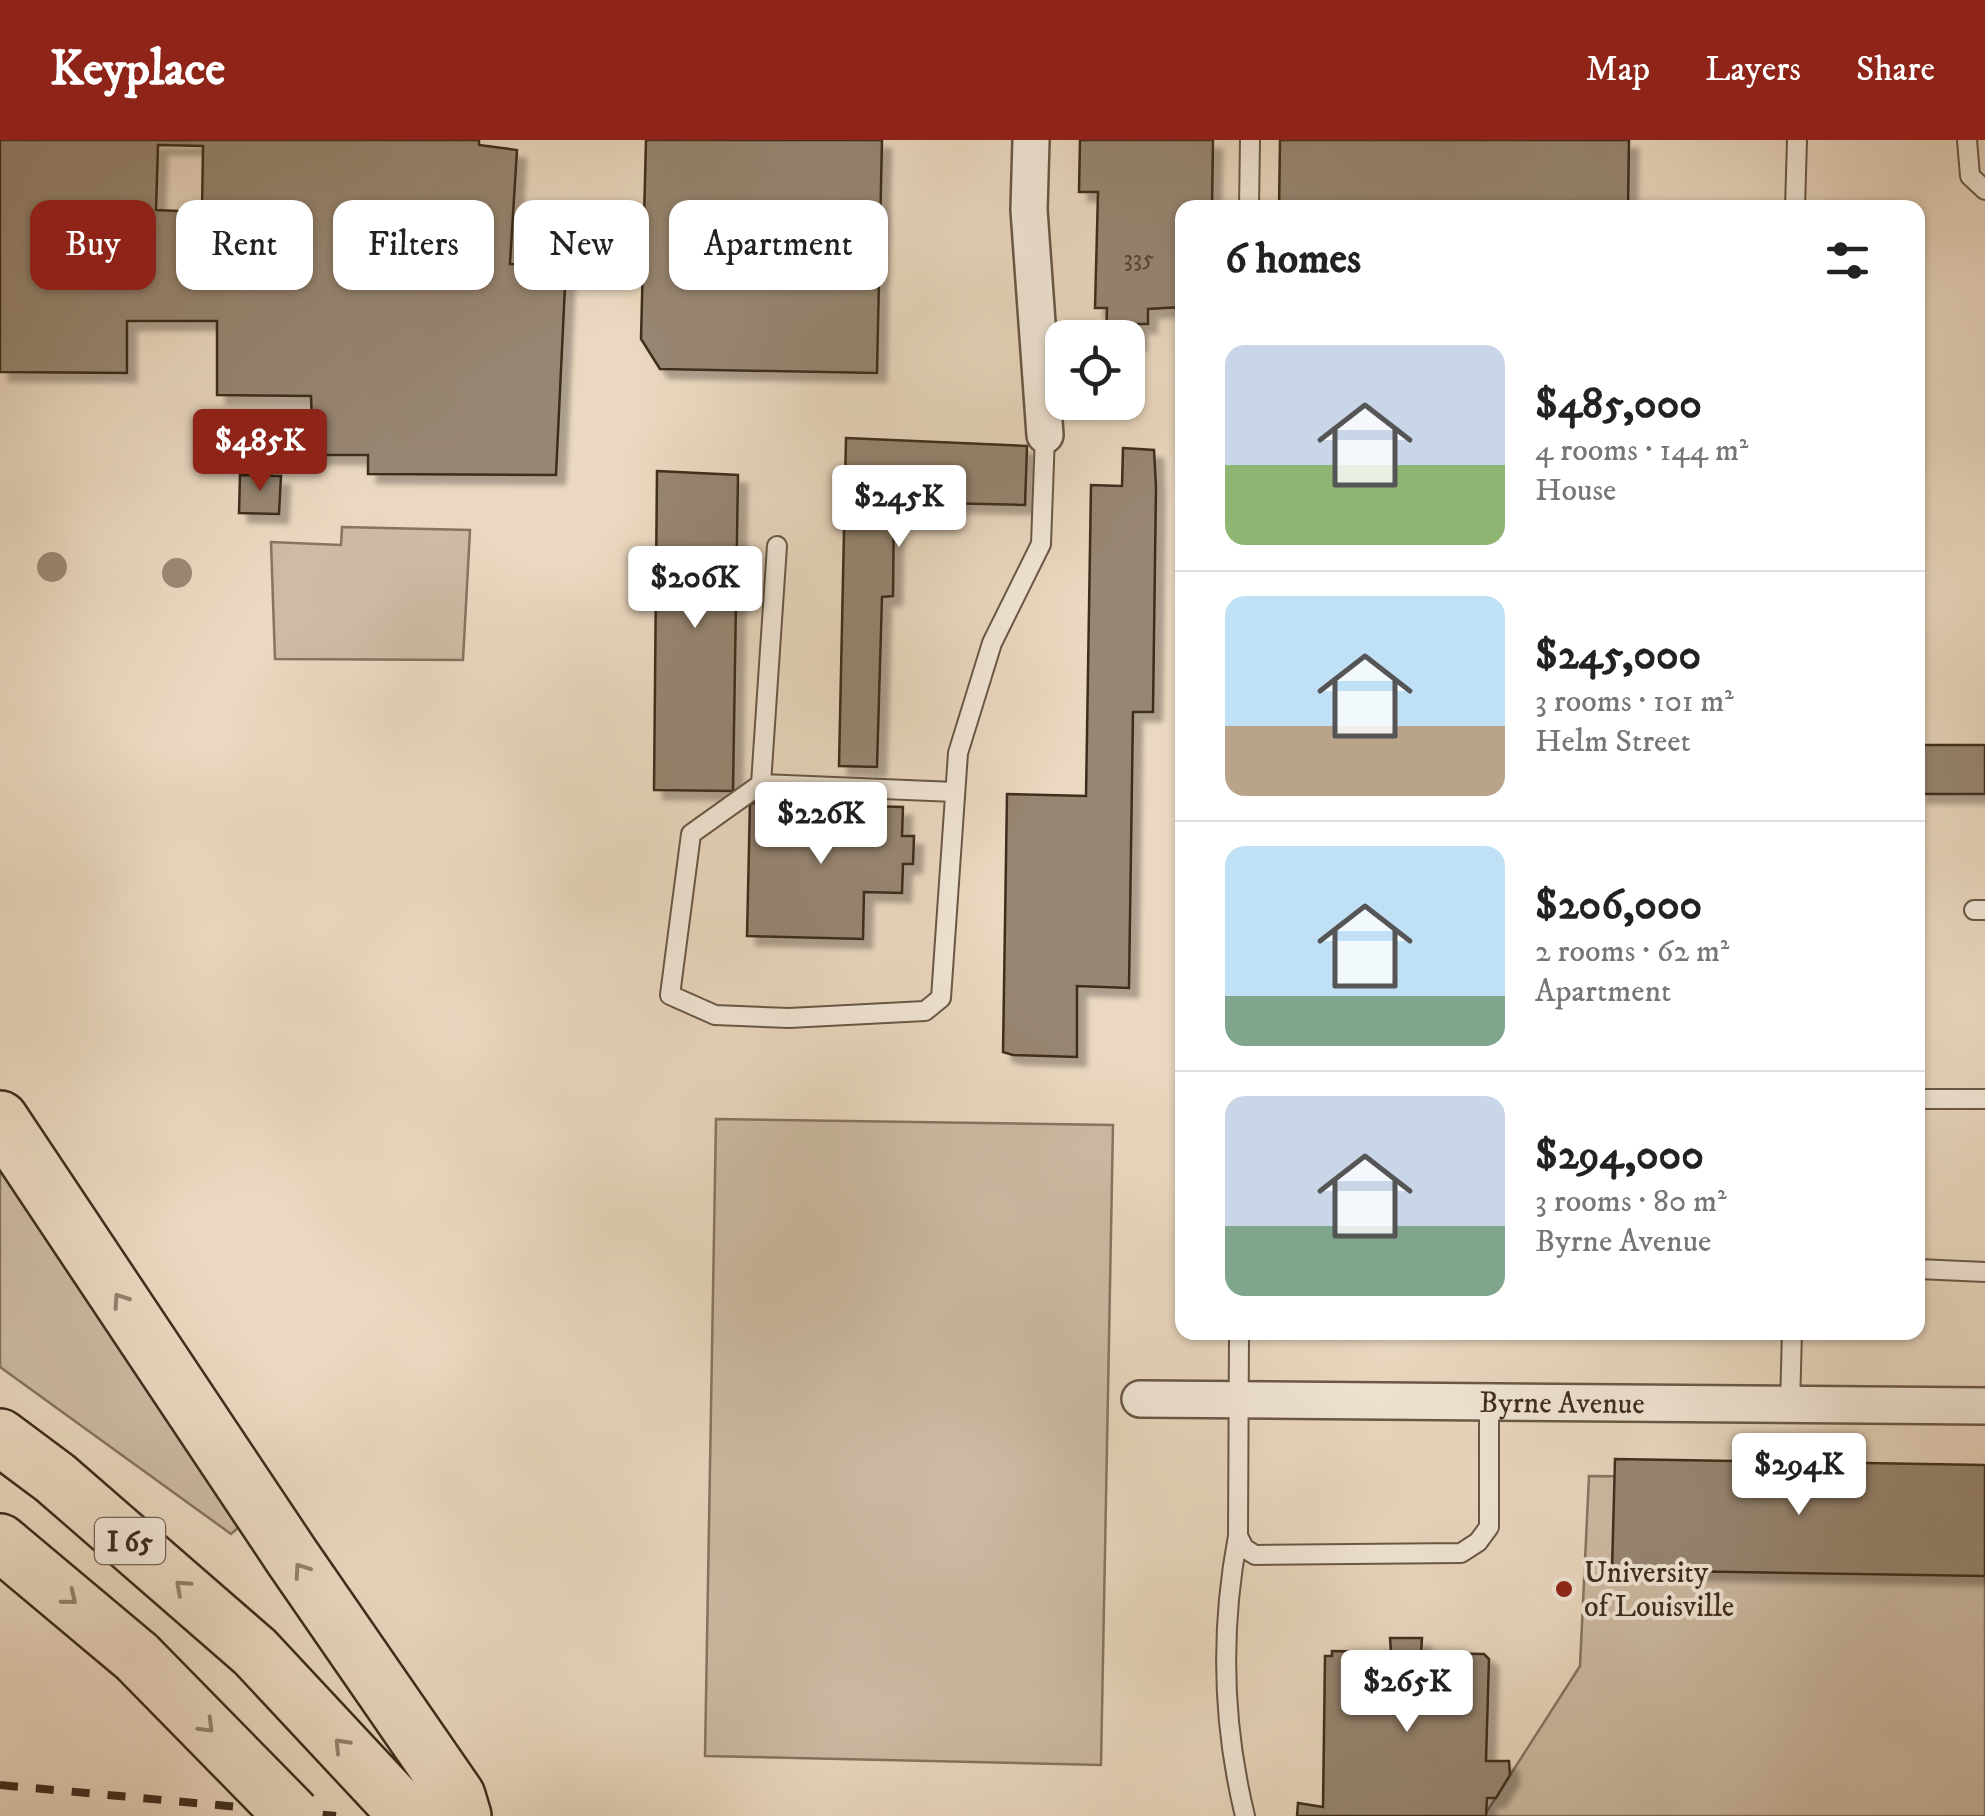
<!DOCTYPE html>
<html lang="en">
<head>
<meta charset="utf-8">
<style>
  :root { --surface:#fff; --page:#f6f6f6; --text:#222; --muted:#767676; --line:#e0e0e0; --accent:#8f2418 }
  body { margin:0; font-family:"IM FELL DW Pica",serif; background:var(--page); color:var(--text); height:100vh; display:flex; flex-direction:column; font-size:38px; white-space:nowrap }
  * { box-sizing:border-box; margin:0 }
  p { font-size:32px; color:var(--muted) }
  .icon { flex:none; width:55px; height:55px; fill:none; stroke:currentColor; stroke-width:2; stroke-linecap:round; stroke-linejoin:round }
  .map { position:relative; flex:1; overflow:hidden }
  .panel { position:absolute; left:1175px; top:60px; width:750px; height:1140px; display:flex; flex-direction:column; background:var(--surface); border-radius:20px; box-shadow:0 2px 8px #0004 }
  .panel>* { flex:none }
  .hud { position:absolute; left:30px; top:60px; width:950px; height:90px; display:flex; gap:20px }
  .tools { position:absolute; left:1045px; top:180px; display:grid; gap:20px }
  .tools a { display:grid; place-items:center; width:100px; height:100px; border-radius:20px; background:var(--surface); box-shadow:0 2px 8px #0004; font-size:50px }
  .price { position:absolute; translate:-50% -85px; padding:0 22px; border-radius:10px; background:#fff; color:#222; font-size:32px; line-height:65px; filter:drop-shadow(0 2px 5px #0008) }
  .price::after { content:''; position:absolute; left:50%; top:60px; width:30px; height:22px; margin-left:-15px; background:inherit; clip-path:polygon(0 0,100% 0,50% 100%) }
  .price.current { background:var(--accent); color:#fff }
  ul { padding:0; list-style:none }
  li { display:flex; align-items:center; gap:30px; height:250px; padding:0 50px }
  li+li { border-top:2px solid var(--line) }
  li span { display:grid; place-items:center; flex:none; width:280px; height:200px; border-radius:20px; color:#555 }
  li>.icon { margin-inline-start:auto }
  span .icon { width:120px; height:120px; fill:#fffc; stroke-width:1 }
  li b { font-size:42px }
  h2 { display:flex; justify-content:space-between; align-items:center; height:120px; padding:0 50px; font-size:42px }
  .tag { padding:0 35px; border-radius:20px; background:var(--surface); box-shadow:0 2px 8px #0004; font-size:35px; line-height:90px }
  .tag.current { background:var(--accent); color:#fff }
  header { display:flex; align-items:center; gap:60px; box-sizing:border-box; height:140px; padding:0 50px; background:var(--accent); color:#fff }
  header strong { font-size:48px }
  nav { display:flex; gap:55px; margin-inline-start:auto; font-size:35px }
  .map>svg:first-child { display:block }
  .green { fill:#cdbba4; stroke:#867461; stroke-width:2.5 }
  .building { fill:#978672; stroke:#3e2d1e; stroke-width:2.5; fill-rule:evenodd; filter:url(#shadow) }
  .lines { fill:none; stroke-linecap:round; stroke-linejoin:round }
  .lane-casing { stroke:#695846; stroke-width:22 }
  .street-casing { stroke:#695846; stroke-width:40 }
  .highway-casing { stroke:#3e2d1e; stroke-width:60 }
  .lane { stroke:#f1e6d6; stroke-width:18 }
  .street { stroke:#f1e6d6; stroke-width:35 }
  .highway { stroke:#ead8c0; stroke-width:55 }
  .rail { stroke:#3e2d1e; stroke-width:8; stroke-dasharray:18 18; stroke-linecap:butt }
  .highway-bridge-casing { stroke:#3e2d1e; stroke-width:60; stroke-linecap:butt }
  .highway-bridge { stroke:#ead8c0; stroke-width:55 }
  .tree { fill:#9b8976 }
  .oneway { stroke:#94826f }
  .poi-dot { fill:#8f2418; stroke:#f1e6d6; stroke-width:4 }
  .labels { text-anchor:middle; stroke-width:8; stroke-linejoin:round; paint-order:stroke }
  .number-label { font-size:25px; fill:#544333 }
  .shield { fill:#f1e6d6; stroke:#746455; stroke-width:2.5 }
  .shield-label { font-size:28px; font-weight:bold; fill:#3e2d1e }
  .street-label { font-size:30px; fill:#3e2d1e; stroke:#f1e6d6 }
  .poi-label { font-size:30px; fill:#3e2d1e; stroke:#f1e6d6; text-anchor:start }
</style>
</head>
<body>
<header>
<strong>Keyplace</strong>
<nav><a>Map</a><a>Layers</a><a>Share</a></nav>
</header>
<div class="map">
<svg width="1985" height="1676" viewBox="0 0 1985 1676">
  <defs>
    <filter id="shadow"><feDropShadow dx="9" dy="9" stdDeviation="2.5" flood-color="#0004"/></filter>
  </defs>
  <rect width="100%" height="100%" fill="#ead8c0"/>
  <filter id="stains"><feTurbulence type="fractalNoise" baseFrequency=".002" numOctaves="4"/><feColorMatrix values="0 0 0 0 .2 0 0 0 0 .09 0 0 0 0 .02 0 0 0 .5 -.17"/></filter>
  <radialGradient id="worn" r=".72"><stop offset=".6" stop-color="#630" stop-opacity="0"/><stop offset="1" stop-color="#630" stop-opacity=".3"/></radialGradient>
  <path class="green" d="M342 387 470 390 463 520 275 519 271 402 341 405Z
    M716 979 1113 985 1101 1625 705 1616Z
    M0 1010 172 1272 239 1387 231 1394 0 1227Z
    M1589 1336 1985 1339V1676H1484L1580 1526Z"/>
  <path class="building" d="M0 0H479V5L517 10 510 124 566 125 556 335 368 334V315H313L311 256 217 255V181H127V233L0 232ZM158 5 203 6 202 72 156 70Z
    M646 0H882L877 233 660 229 641 199Z
    M1080 0H1213L1212 68H1182V167L1148 169V184H1137V202L1106 198 1107 168H1095L1098 52H1079Z
    M1280 0H1629L1628 68H1279Z
    M846 298 1027 306 1025 365 894 362 893 456 882 457 877 627 839 626Z
    M1123 308 1154 310 1156 347 1153 572H1133L1129 848 1077 846V917L1013 915 1003 912 1007 654 1086 656 1091 345 1122 346Z
    M657 331 738 335 733 651 654 650Z
    M240 335 281 336 279 374 239 373Z
    M1918 605H1985V654H1918Z
    M750 663 903 667 902 696H914L913 724H903L902 753 864 752 863 799 747 796Z
    M1615 1319 1985 1325V1436L1612 1430Z
    M1390 1498H1422L1421 1513 1484 1514 1489 1519 1486 1621H1509L1510 1635 1496 1658H1487L1486 1676H1297L1298 1663 1323 1667 1325 1516H1332V1511L1391 1512Z"/>
  <g class="lines">
    <defs>
      <path id="lane" d="M1967 0 1970 36 1985 50
        M1249 68 1250 0
        M1795 68 1797 0
        M761 644 777 406
        M955 652 761 644 691 694 670 855 715 875 789 878 925 871 941 858 958 613 992 503 1041 404 1045 295
        M1974 770H1985
        M1918 959H1985
        M1918 1129 1985 1132
        M1239 1192 1238 1396 1244 1408 1255 1415 1461 1413 1478 1402 1489 1387V1262
        M1790 1265 1792 1192
        M1238 1396C1220 1491 1222 1582 1245 1676"/>
      <g id="street">
        <path d="M1031 0 1029 70 1045 295"/>
        <path id="s1" d="M1140 1259 1985 1266"/>
      </g>
      <path id="highway" d="M0 979 292 1417 457 1656 463 1676
        M0 1297 55 1338 255 1512 408 1676
        M0 1402 137 1517"/>
    </defs>
    <use href="#lane" class="lane-casing"/>
    <use href="#street" class="street-casing"/>
    <use href="#highway" class="highway-casing"/>
    <use href="#lane" class="lane"/>
    <use href="#street" class="street"/>
    <use href="#highway" class="highway"/>
    <path class="rail" d="M0 1645 336 1676"/>
    <defs>
      <path id="highway-bridge" d="M137 1517 293 1676"/>
    </defs>
    <use href="#highway-bridge" class="highway-bridge-casing"/>
    <use href="#highway-bridge" class="highway-bridge"/>
  </g>
  <g class="tree">
    <circle cx="52" cy="427" r="15"/>
    <circle cx="177" cy="433" r="15"/>
  </g>
  <defs><path id="oneway-chevron" d="M-2-3.5L2.5 0L-2 3.5" fill="none" stroke-width="1.6" stroke-linecap="round" stroke-linejoin="round" transform="scale(2.5)"/></defs>
  <g class="oneway">
    <use href="#oneway-chevron" transform="translate(120 1160) rotate(-124)"/>
    <use href="#oneway-chevron" transform="translate(301 1430) rotate(-125)"/>
    <use href="#oneway-chevron" transform="translate(182 1447) rotate(-138)"/>
    <use href="#oneway-chevron" transform="translate(70 1458) rotate(39)"/>
    <use href="#oneway-chevron" transform="translate(207 1586) rotate(45)"/>
    <use href="#oneway-chevron" transform="translate(341 1605) rotate(-133)"/>
  </g>
  <circle class="poi-dot" cx="1564" cy="1449" r="10"/>
  <g class="labels">
    <g class="number-label">
      <text x="1139" y="126">335</text>
    </g>
    <rect class="shield" x="95" y="1378" width="70" height="46" rx="8"/>
    <g class="shield-label">
      <text x="130" y="1411">I 65</text>
    </g>
    <g class="street-label">
      <text dy="10" stroke="none"><textPath href="#s1" startOffset="422">Byrne Avenue</textPath></text>
    </g>
    <g class="poi-label">
      <text x="1584" y="1442">University<tspan x="1584" dy="34">of Louisville</tspan></text>
    </g>
  </g>
  <rect width="100%" height="100%" filter="url(#stains)"/>
  <rect width="100%" height="100%" fill="url(#worn)"/>
</svg>
<div class="tools">
<a><svg class="icon" aria-label="locate" viewBox="0 0 24 24"><circle cx="12" cy="12" r="6"/><path d="M12 2v4M12 18v4M2 12h4M18 12h4"/></svg></a>
</div>
<b class="price current" style="left:260px;top:354px">$485K</b>
<b class="price" style="left:899px;top:410px">$245K</b>
<b class="price" style="left:695px;top:491px">$206K</b>
<b class="price" style="left:821px;top:727px">$226K</b>
<b class="price" style="left:1799px;top:1378px">$294K</b>
<b class="price" style="left:1407px;top:1595px">$265K</b>
<div class="hud">
<a class="tag current">Buy</a>
<a class="tag">Rent</a>
<a class="tag">Filters</a>
<a class="tag">New</a>
<a class="tag">Apartment</a>
</div>
<section class="panel">
<h2>6 homes<svg class="icon" aria-label="filters" viewBox="0 0 24 24"><path d="M4 7h16M4 17h16"/><circle cx="9" cy="7" r="2"/><circle cx="15" cy="17" r="2"/></svg></h2>
<ul>
<li><span style="background:linear-gradient(#c9d6e8 60%,#8fb573 0)"><svg class="icon" aria-label="home" viewBox="0 0 24 24"><path d="M3 11l9-7 9 7M6 9v11h12V9"/></svg></span><div><b>$485,000</b><p>4 rooms · 144 m²</p><p>House</p></div></li>
<li><span style="background:linear-gradient(#bfe0f5 65%,#b9a48a 0)"><svg class="icon" aria-label="home" viewBox="0 0 24 24"><path d="M3 11l9-7 9 7M6 9v11h12V9"/></svg></span><div><b>$245,000</b><p>3 rooms · 101 m²</p><p>Helm Street</p></div></li>
<li><span style="background:linear-gradient(#bfe0f5 75%,#7fa58c 0)"><svg class="icon" aria-label="home" viewBox="0 0 24 24"><path d="M3 11l9-7 9 7M6 9v11h12V9"/></svg></span><div><b>$206,000</b><p>2 rooms · 62 m²</p><p>Apartment</p></div></li>
<li><span style="background:linear-gradient(#c9d6e8 65%,#7fa58c 0)"><svg class="icon" aria-label="home" viewBox="0 0 24 24"><path d="M3 11l9-7 9 7M6 9v11h12V9"/></svg></span><div><b>$294,000</b><p>3 rooms · 80 m²</p><p>Byrne Avenue</p></div></li>
</ul>
</section>
</div>
</body>
</html>
